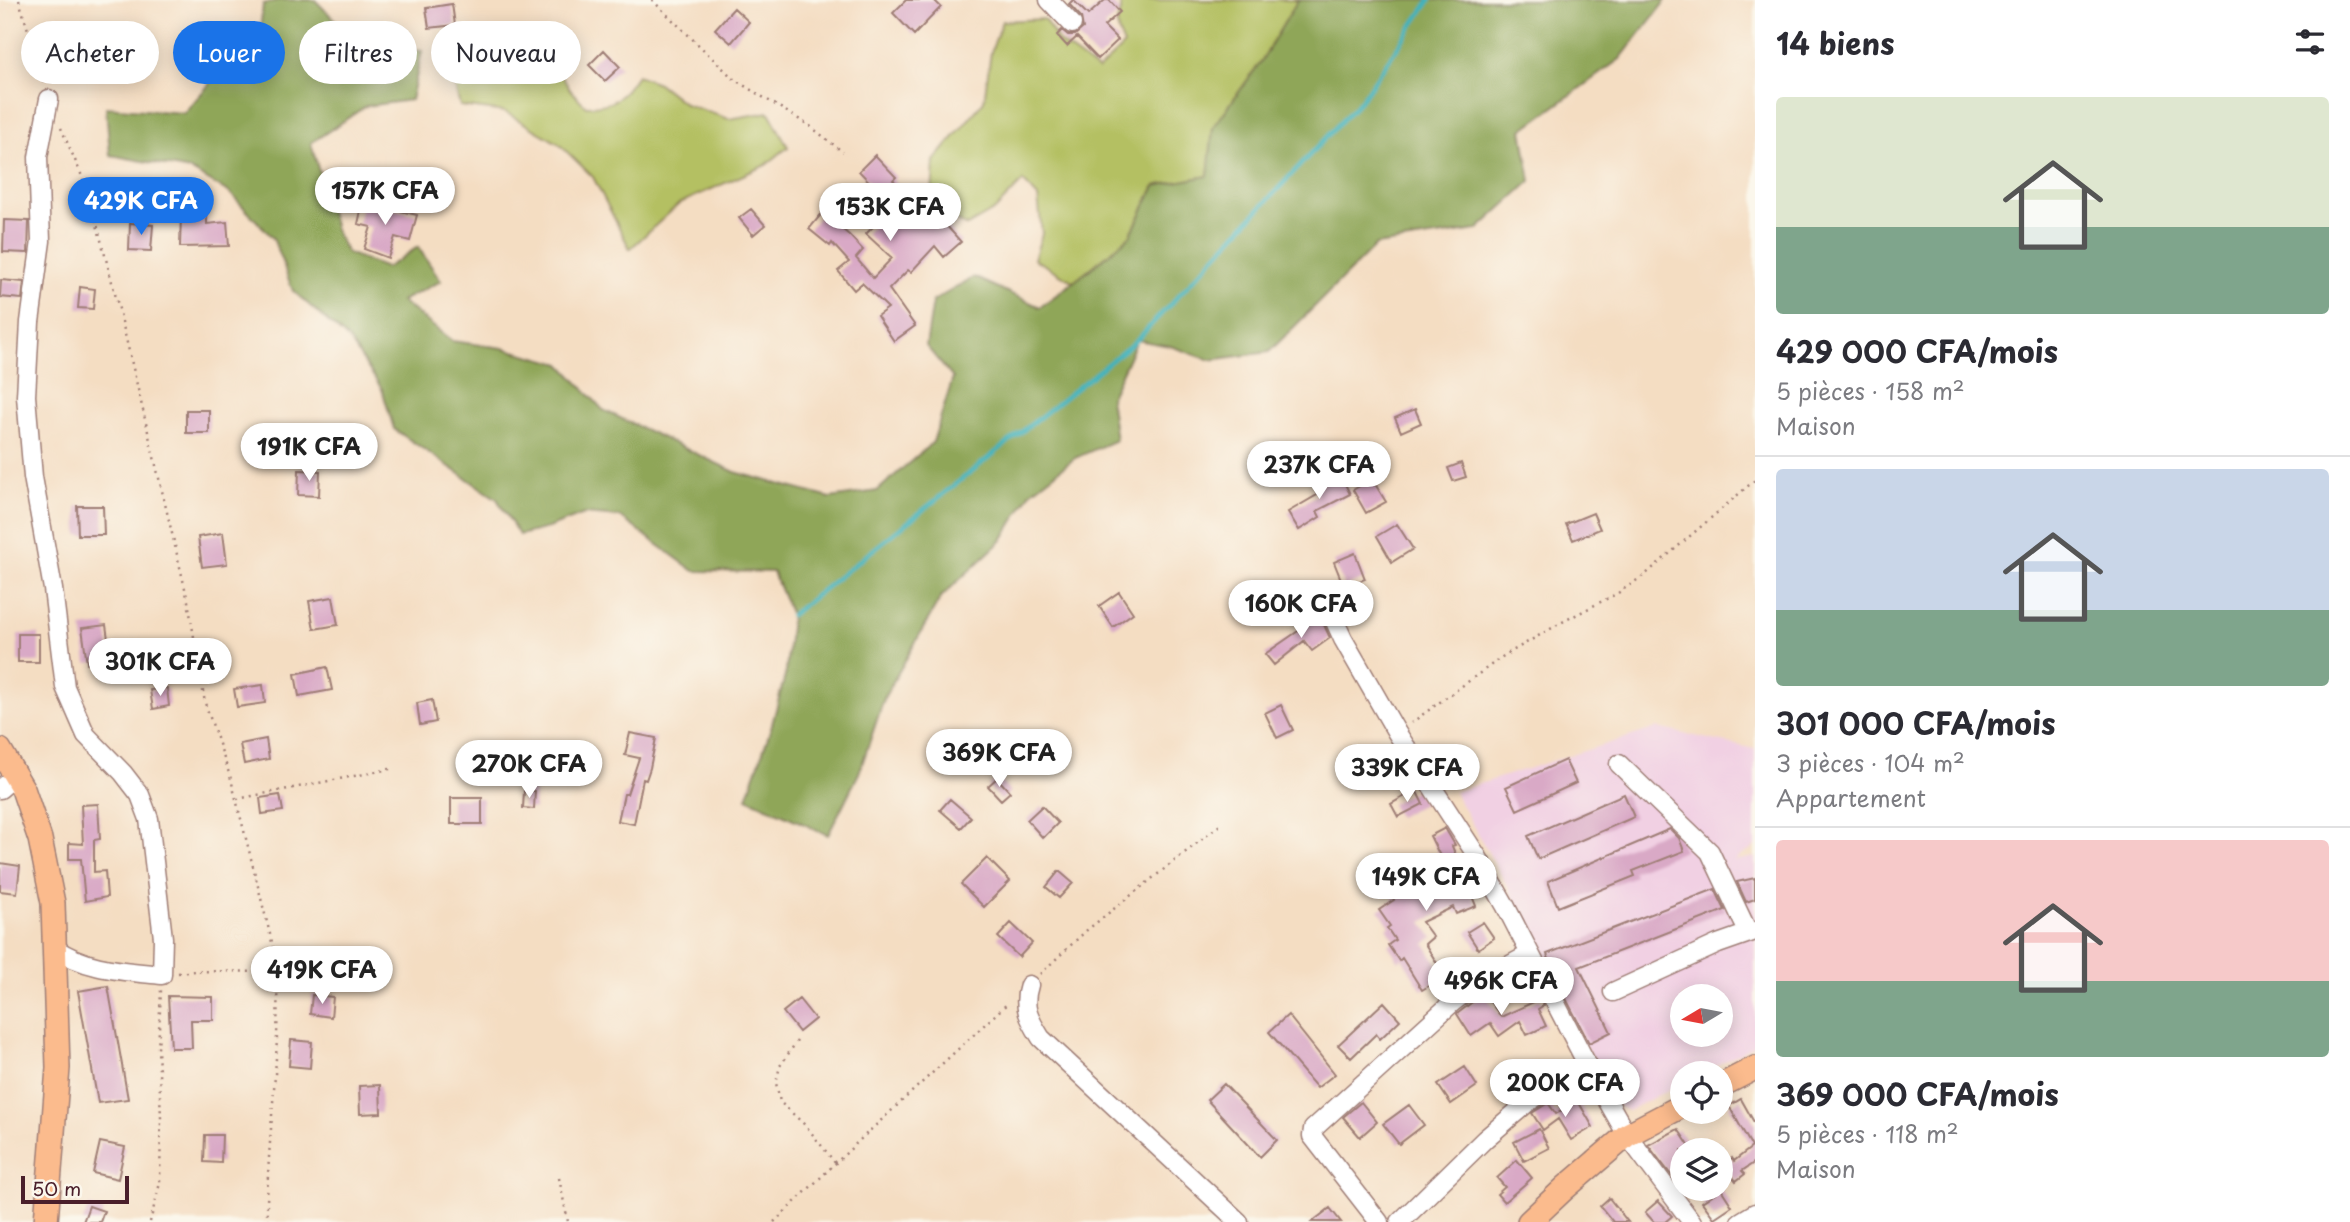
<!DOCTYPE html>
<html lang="fr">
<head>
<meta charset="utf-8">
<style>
  :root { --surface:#fff; --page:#f7f7f7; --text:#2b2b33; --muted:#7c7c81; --line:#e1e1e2; --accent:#1a73e8 }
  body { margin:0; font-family:"Playpen Sans",sans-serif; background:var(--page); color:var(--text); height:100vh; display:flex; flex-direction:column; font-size:26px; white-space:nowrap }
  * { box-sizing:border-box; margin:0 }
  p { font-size:23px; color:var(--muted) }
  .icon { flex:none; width:38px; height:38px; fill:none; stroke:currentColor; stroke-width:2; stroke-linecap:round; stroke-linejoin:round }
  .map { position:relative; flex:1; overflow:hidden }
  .side { display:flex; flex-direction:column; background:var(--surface); width:595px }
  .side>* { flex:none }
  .top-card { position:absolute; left:21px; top:21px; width:665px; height:63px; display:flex; gap:14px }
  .needle { width:46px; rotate:260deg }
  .fabs { position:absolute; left:1670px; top:984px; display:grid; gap:14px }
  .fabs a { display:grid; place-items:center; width:63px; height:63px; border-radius:50%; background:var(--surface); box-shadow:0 4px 18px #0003; font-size:35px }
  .scale { position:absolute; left:21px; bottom:18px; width:108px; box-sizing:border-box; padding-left:7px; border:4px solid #4a1f2b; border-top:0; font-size:19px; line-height:24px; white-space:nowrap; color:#4a1f2b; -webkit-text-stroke:5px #fbf7ec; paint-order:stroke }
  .price { position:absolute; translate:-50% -60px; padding:0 16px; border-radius:24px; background:#fff; color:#222; font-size:23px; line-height:46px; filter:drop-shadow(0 2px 4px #0008) }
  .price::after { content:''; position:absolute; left:50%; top:42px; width:21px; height:16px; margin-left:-10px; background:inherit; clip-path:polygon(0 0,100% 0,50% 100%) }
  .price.on { background:var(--accent); color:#fff }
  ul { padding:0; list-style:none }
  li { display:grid; align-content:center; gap:14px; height:371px; padding:0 21px }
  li+li { border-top:2px solid var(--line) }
  li span { display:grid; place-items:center; height:217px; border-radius:7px; color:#555 }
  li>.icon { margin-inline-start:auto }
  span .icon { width:126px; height:126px; fill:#fffc; stroke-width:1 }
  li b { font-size:30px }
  h2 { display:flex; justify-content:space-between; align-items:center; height:84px; padding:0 21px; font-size:30px }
  .chip { padding:0 24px; border-radius:32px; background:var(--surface); box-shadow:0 4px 18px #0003; font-size:24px; line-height:63px }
  .chip.on { background:var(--accent); color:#fff }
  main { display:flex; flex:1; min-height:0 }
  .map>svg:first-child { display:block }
  .built { fill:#f1d0e3; fill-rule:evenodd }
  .green { fill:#b4c062; stroke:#7f7046; stroke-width:2 }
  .forest { fill:#8fa658; stroke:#6c6242; stroke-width:2 }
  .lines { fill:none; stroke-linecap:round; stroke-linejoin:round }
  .stream { stroke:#43b2bc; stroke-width:4.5 }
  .building { fill:#d9a9c6 }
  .minor-casing { stroke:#9f7e76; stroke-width:21 }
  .major-casing { stroke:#9f7e76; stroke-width:26 }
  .path { stroke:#9f7e76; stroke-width:2.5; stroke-dasharray:2 5; stroke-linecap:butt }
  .minor { stroke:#fff; stroke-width:18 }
  .major { stroke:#fbbb8d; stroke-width:23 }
</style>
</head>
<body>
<main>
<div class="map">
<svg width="1755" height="1222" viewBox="0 0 1755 1222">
  <rect width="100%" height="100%" fill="#fbf7ec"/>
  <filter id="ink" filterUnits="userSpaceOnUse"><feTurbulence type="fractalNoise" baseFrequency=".0143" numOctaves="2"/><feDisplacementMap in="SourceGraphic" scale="14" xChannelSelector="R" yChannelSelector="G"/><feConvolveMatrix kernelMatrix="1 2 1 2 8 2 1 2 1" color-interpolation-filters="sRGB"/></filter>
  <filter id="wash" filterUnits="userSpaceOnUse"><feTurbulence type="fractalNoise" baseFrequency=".00686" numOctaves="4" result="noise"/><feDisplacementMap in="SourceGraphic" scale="28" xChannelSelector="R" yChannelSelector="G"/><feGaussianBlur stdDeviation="1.57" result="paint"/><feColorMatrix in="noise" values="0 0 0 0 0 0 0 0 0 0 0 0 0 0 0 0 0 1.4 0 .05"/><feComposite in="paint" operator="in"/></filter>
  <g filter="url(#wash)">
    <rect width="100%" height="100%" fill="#f4ddc2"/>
    <path class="built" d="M1657 728 1755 749V846L1734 861 1755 857V1045L1702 1073H1682V1083L1628 1111 1620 1107 1585 1044 1509 889 1454 792ZM1682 996H1720V1034H1682Z"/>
    <path class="green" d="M1116 0H1298L1262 60 1213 128 1208 176 1155 186 1130 236 1074 282 1034 259 1042 234 1038 197 1023 181 995 210 967 226 945 214 938 201 932 198 934 161 984 101 991 52 1002 21 1044 19 1059 42 1098 70 1124 45C1119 33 1113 24 1121 12V5Z
      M508 47 550 57 571 91 586 106C615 106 620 99 637 75L658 83 685 104 729 119 769 112 788 147 766 165 680 203 630 249 593 177 559 144 505 112 460 106 448 60 443 48Z"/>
    <path class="forest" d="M279 0H315L356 41 422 51 411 100 366 106 311 143 336 233 347 253 386 268 418 247 441 281 401 301 452 341 503 348 561 364 603 410 735 472 830 498 877 491 933 442 953 378 926 346 933 301 974 277 1040 307 1088 271 1130 236 1155 186 1208 176 1213 128 1262 60 1298 0H1666L1620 59 1522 130 1531 181 1477 230 1376 245 1269 352 1210 360 1170 346 1137 340 1110 398 1116 440 1075 458 1031 492 1002 540 941 597 885 696 859 773 828 835 747 798 771 728 786 672 791 615 773 572 694 571 620 517 584 514 548 528 519 535 497 499 394 429 382 389 349 340 293 291 273 238 230 193 190 170 110 155 106 107 184 113 208 86 233 41 258 49 263 4Z"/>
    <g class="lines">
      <path class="stream" d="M791 615 1137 340 1361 100 1430 0"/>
    </g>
    <g id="blocks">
      <path class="building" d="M906 0H934L941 7 914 35 893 13Z
        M1073 0 1088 15 1105 0H1109L1120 12 1104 26 1118 40 1098 59 1077 37 1067 46 1057 35 1062 30 1068 35H1075L1083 28 1081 17 1069 4Z
        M452 4 455 25 429 28 426 8Z
        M734 8 749 22 731 43 715 29Z
        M604 50 620 67 605 81 589 65Z
        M875 155 896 177 893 180 915 201 919 195 939 213 937 215 961 242 944 257 935 246 911 272 908 270 889 289 915 326 894 341 877 316 888 308 862 283 854 290 838 271 849 262 832 243 830 246 809 229 823 212 850 236 863 250 856 258 873 278 892 258 866 234 891 208 879 197 882 195 859 171Z
        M363 202 417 215 410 241 395 237 388 258 364 249 371 227 358 224Z
        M751 209 765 225 753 235 739 218Z
        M181 215 207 216V224L227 222 229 246 180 247Z
        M4 220 29 221 28 253 3 252Z
        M130 223 153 225 151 251 129 250Z
        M1 280 24 282 22 299 0 297Z
        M80 287 95 289 93 309 78 308Z
        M1415 409 1421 423 1401 432 1395 418Z
        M186 410H209V433H186Z
        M1461 463 1466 477 1453 481 1448 468Z
        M299 470 320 471 319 496 298 495Z
        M1340 474 1350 494 1317 511 1320 517 1299 530 1288 512 1317 495 1314 487Z
        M1372 479 1386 502 1366 513 1353 490Z
        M77 506H103L104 535H78Z
        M1593 513 1600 529 1573 540 1566 524Z
        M1397 524 1413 549 1392 562 1377 536Z
        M223 533 227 564 202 567 198 537Z
        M1355 553 1365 579 1344 587 1334 562Z
        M1119 592 1133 613 1113 627 1099 606Z
        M333 597 338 625 314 629 309 601Z
        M1320 616 1330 638 1312 651 1304 641 1274 665 1265 654Z
        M106 625 111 660 87 663 82 628Z
        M18 634H39V662H18Z
        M327 667 332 690 299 696 295 674Z
        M263 685 265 703 237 707 234 689Z
        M167 688 169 706 153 709 150 690Z
        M432 700 436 722 420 725 417 703Z
        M1281 705 1293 730 1277 738 1265 713Z
        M630 733 656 738 650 768 646 780 643 779 634 824 618 821 624 794H627L639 758 625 755Z
        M266 739 269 759 244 764 240 744Z
        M1565 760 1576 783 1517 810 1506 787Z
        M997 778 1010 792 1001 800 988 786Z
        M1416 790 1423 804 1398 817 1391 804Z
        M524 791H535L534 809 523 808Z
        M1624 794 1634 817 1538 859 1528 836Z
        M280 795 283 811 262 814 260 798Z
        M451 798H482V824H451Z
        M950 799 971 817 961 828 940 810Z
        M98 804 100 839 94 840V872L105 871 107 897 85 901 81 859H69V843L83 844 81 805Z
        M1042 806 1058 823 1043 838 1027 820Z
        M1445 828 1455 845 1452 846 1476 906 1456 914 1453 907 1422 922 1433 937 1425 944 1445 976 1422 990 1402 958 1399 961 1388 945 1395 940 1387 928 1390 926 1379 910 1394 900 1390 892 1416 877 1426 895 1447 886 1437 863 1442 860 1430 836Z
        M1670 829 1679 838 1684 851 1633 871 1635 876 1558 907 1548 881Z
        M987 858 1010 881 984 907 961 884Z
        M0 863 20 866 17 893 0 891Z
        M1059 871 1073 883 1059 898 1046 887Z
        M1755 878V899L1746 902 1737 882Z
        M1715 889 1725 910 1579 967 1611 1032 1589 1043 1559 985 1547 954Z
        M1483 922 1494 938 1478 949 1467 932Z
        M1011 923 1032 943 1019 957 998 937Z
        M108 986 128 1099 98 1103 78 991Z
        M1484 993 1501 1017 1540 999 1544 1005 1538 1009 1546 1026 1527 1035 1520 1021 1499 1036 1490 1023 1471 1036 1457 1014Z
        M312 995 333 997 331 1017 310 1014Z
        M168 996 213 997V1020H191L192 1048H171Z
        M799 999 815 1019 799 1032 783 1012Z
        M1384 1002 1400 1020 1380 1039 1376 1034 1351 1058 1338 1045Z
        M1288 1015 1335 1074 1317 1088 1269 1032Z
        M291 1040 312 1042 310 1068 289 1066Z
        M1465 1067 1477 1086 1451 1104 1438 1085Z
        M1224 1084 1277 1140 1260 1157 1207 1100Z
        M380 1085 381 1113 360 1114 359 1086Z
        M1741 1099 1755 1124V1162L1742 1171 1745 1174 1736 1181 1723 1165 1732 1158 1734 1161 1752 1147 1729 1106Z
        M1578 1101 1593 1127 1571 1140 1558 1119 1543 1130 1532 1113 1548 1103 1556 1114Z
        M1361 1102 1377 1122 1360 1137 1343 1117Z
        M1409 1105 1424 1125 1399 1144 1383 1124Z
        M1539 1129 1549 1148 1524 1161 1514 1142Z
        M1678 1129 1692 1150H1682V1189L1648 1145Z
        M205 1135H222L221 1163 204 1162Z
        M100 1142 125 1147 118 1179 93 1173Z
        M1517 1160 1532 1178 1504 1202 1497 1194 1505 1187 1497 1178Z
        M1721 1189 1732 1206 1714 1218 1702 1202Z
        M1609 1198 1628 1222H1613L1600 1206Z
        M1658 1201 1672 1216 1665 1222H1654L1645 1212Z
        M89 1206 104 1211 100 1222H83Z
        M1330 1208 1341 1222H1312Z"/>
    </g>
  </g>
  <g filter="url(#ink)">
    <use href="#blocks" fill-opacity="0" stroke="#9f7e76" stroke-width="2"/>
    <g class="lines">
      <defs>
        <path id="minor" d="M1049 0 1072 24
          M49 99 38 157 41 241 30 322 26 396 33 477 53 589 65 687 86 735 123 773 140 795 149 819 163 938 162 975C126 971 85 970 55 948
          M1328 606 1343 639 1397 733 1477 856 1505 905 1590 1070 1627 1135 1692 1222
          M1619 764 1710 852 1748 932
          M0 789 15 776
          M1029 985C1022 1007 1029 1019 1041 1038L1239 1222
          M1613 992 1718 944 1755 931
          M1379 1222 1312 1136 1313 1129 1453 1002 1479 982 1530 954
          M1400 1222 1485 1139 1527 1103 1562 1080 1590 1070
          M1740 1222 1755 1213"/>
        <path id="major" d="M0 750 23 789 40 839 53 903 58 1068 46 1222
          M1720 1086 1755 1068
          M1529 1222 1565 1188 1627 1135 1682 1106"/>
      </defs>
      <use href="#minor" class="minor-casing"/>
      <use href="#major" class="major-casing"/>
      <path class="path" d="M19 0 45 86
        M652 0 735 80 810 126 843 152
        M61 128 88 190 119 309 188 601 205 703 231 779 274 950C285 1040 266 1131 267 1222
        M1411 723 1502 657 1566 620 1618 593 1646 574 1755 480
        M237 799 395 768
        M178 973 195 971 276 972
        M1040 974 1087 930 1220 825
        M797 1041 780 1066 776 1083 780 1102 806 1126 836 1164
        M559 1178 568 1222
        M150 1222 160 1183 161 1118 158 1049 161 990
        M774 1222 863 1137 1009 1002"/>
      <use href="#minor" class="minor"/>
      <use href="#major" class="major"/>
    </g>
  </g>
</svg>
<div class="fabs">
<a><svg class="needle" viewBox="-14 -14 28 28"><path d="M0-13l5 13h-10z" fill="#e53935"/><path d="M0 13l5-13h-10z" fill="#7c7c81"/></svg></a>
<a><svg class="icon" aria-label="locate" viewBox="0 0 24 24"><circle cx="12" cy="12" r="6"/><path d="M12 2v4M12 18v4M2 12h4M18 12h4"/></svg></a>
<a><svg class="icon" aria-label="layers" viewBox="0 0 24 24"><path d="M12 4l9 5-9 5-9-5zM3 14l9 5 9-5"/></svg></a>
</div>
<div class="scale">50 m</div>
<b class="price" style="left:385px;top:227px">157K CFA</b>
<b class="price on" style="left:141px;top:237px">429K CFA</b>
<b class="price" style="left:890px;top:243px">153K CFA</b>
<b class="price" style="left:309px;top:483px">191K CFA</b>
<b class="price" style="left:1319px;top:501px">237K CFA</b>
<b class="price" style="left:1301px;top:640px">160K CFA</b>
<b class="price" style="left:160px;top:698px">301K CFA</b>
<b class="price" style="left:999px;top:789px">369K CFA</b>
<b class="price" style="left:529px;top:800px">270K CFA</b>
<b class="price" style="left:1407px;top:804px">339K CFA</b>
<b class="price" style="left:1426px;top:913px">149K CFA</b>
<b class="price" style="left:322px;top:1006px">419K CFA</b>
<b class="price" style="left:1501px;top:1017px">496K CFA</b>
<b class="price" style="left:1565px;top:1119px">200K CFA</b>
<div class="top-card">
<a class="chip">Acheter</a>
<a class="chip on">Louer</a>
<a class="chip">Filtres</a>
<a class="chip">Nouveau</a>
</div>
</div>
<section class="side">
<h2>14 biens<svg class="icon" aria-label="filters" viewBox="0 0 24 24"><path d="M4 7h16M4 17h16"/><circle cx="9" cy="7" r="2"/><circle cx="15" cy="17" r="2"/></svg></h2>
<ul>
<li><span style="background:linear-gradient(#dfe7d0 60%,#7fa58c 0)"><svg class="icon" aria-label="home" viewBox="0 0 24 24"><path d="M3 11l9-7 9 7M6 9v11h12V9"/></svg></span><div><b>429 000 CFA/mois</b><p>5 pièces · 158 m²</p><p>Maison</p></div></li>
<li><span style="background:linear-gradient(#c9d6e8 65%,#7fa58c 0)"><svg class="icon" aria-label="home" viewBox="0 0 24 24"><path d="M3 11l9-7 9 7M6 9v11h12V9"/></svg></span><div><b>301 000 CFA/mois</b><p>3 pièces · 104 m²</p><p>Appartement</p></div></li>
<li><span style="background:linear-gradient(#f6c9c9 65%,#7fa58c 0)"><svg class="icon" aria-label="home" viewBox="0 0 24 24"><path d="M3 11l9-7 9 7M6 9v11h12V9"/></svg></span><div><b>369 000 CFA/mois</b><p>5 pièces · 118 m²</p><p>Maison</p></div></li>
</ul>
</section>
</main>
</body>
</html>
